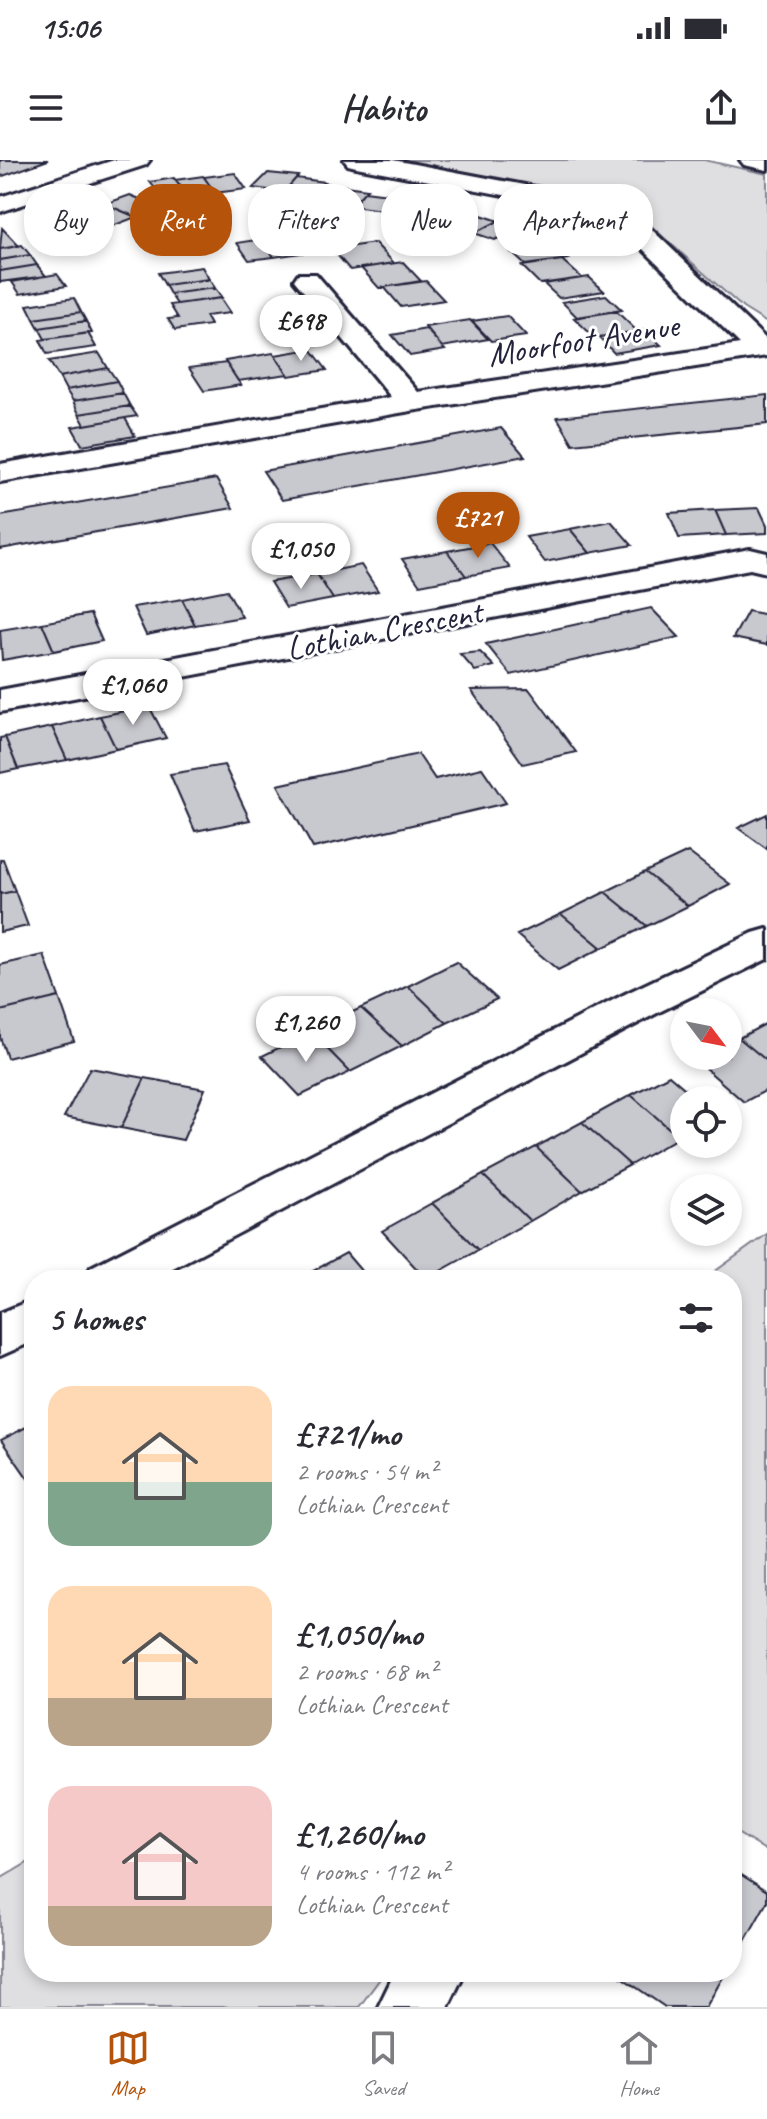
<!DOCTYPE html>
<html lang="en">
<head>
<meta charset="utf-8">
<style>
  :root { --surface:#fff; --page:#f7f7f7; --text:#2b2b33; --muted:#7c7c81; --line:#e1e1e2; --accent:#b45309 }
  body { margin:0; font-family:Caveat,sans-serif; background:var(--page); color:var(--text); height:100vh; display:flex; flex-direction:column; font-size:30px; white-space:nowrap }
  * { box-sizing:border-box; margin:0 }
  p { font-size:26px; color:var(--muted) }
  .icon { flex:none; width:44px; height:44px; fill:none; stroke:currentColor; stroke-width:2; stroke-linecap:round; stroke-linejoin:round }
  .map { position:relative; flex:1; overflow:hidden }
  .details { position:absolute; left:24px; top:1110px; width:718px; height:712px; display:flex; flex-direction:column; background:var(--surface); border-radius:32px; box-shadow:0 4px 12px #0003 }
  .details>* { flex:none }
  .hud { position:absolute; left:24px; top:24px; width:720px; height:72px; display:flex; gap:16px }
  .needle { width:52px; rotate:122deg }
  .buttons { position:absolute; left:670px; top:838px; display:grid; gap:16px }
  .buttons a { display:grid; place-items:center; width:72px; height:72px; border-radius:50%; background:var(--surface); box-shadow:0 4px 12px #0003; font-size:40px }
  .price { position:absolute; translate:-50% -68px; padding:0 18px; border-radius:28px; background:#fff; color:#222; font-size:26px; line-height:52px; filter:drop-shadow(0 2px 4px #0008) }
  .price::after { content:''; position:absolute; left:50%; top:48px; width:24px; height:18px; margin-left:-12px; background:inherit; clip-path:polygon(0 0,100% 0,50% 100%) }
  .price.current { background:var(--accent); color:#fff }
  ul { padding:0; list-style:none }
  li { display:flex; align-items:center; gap:24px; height:200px; padding:0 24px }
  li span { display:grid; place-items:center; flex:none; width:224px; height:160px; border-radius:24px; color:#555 }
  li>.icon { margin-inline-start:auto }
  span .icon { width:96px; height:96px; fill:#fffc; stroke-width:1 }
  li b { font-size:34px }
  h2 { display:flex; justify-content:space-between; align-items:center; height:96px; padding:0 24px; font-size:34px }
  .pill { padding:0 28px; border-radius:32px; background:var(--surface); box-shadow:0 4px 12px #0003; font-size:28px; line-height:72px }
  .pill.current { background:var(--accent); color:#fff }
  .status { display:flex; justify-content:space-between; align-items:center; height:56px; padding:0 40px; background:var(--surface); direction:ltr }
  .status svg { height:22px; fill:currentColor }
  header { display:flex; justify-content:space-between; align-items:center; height:104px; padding:0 24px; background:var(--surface); font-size:36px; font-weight:700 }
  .dock { display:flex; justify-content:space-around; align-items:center; height:112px; border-top:2px solid var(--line); background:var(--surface); font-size:22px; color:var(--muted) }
  .dock a { display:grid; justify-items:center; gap:4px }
  .dock .current { color:var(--accent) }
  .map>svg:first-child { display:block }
  .green { fill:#dfdfe2; stroke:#80808e; stroke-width:2 }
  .building { fill:#c8c8cf; stroke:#22223b; stroke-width:2 }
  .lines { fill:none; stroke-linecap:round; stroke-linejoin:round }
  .street-casing { stroke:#22223b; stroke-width:6 }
  .secondary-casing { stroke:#22223b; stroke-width:6 }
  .street { fill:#fff; fill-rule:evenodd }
  .secondary { fill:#fff; fill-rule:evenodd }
  .labels { text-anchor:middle; stroke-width:6; stroke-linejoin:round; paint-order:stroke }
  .far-street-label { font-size:34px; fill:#22223b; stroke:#fff }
</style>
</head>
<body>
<div class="status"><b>15:06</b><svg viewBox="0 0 49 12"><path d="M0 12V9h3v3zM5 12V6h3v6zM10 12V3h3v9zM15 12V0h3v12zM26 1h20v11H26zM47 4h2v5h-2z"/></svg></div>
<header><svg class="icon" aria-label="menu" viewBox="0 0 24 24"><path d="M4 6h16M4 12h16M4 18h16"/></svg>Habito<svg class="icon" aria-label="share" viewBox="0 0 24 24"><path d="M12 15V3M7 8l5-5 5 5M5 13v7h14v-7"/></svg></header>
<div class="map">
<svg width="767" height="1847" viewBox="0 0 767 1847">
  <rect width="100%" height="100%" fill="#fff"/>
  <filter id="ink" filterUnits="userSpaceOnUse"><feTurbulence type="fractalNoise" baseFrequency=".0125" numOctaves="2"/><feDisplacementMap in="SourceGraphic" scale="16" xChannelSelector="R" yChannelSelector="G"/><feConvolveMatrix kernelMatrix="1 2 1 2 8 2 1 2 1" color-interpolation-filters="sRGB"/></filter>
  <g filter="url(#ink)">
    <path class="green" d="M394 0H704L767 14V163L743 148 624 42Z
      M767 1074V1691L732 1670V1120H703Z
      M34 1699V1812H385L359 1847H0V1719Z"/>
    <path class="building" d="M0 0H48L3 16 0 15Z
      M235 13 246 29 215 33 204 17Z
      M268 13 298 16 284 32 253 28Z
      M203 16 214 31 186 34 175 20Z
      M174 18 186 33 162 37 150 22Z
      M296 18 324 22 310 36 283 33Z
      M323 23 367 29 353 44 309 38Z
      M365 31 411 37 398 52 352 46Z
      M130 35 159 47 134 56 105 44Z
      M430 43 454 51 424 64 401 56Z
      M110 46 136 57 102 70 75 58Z
      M457 50 475 56 446 69 429 62Z
      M478 54 499 61 471 74 450 67Z
      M71 57 75 58 99 69 72 79 44 66Z
      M502 59 523 66 495 80 474 73Z
      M525 65 555 75 548 81 531 86 498 78Z
      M2 68 19 86 0 89Z
      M309 73 323 90 294 94 282 76Z
      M282 76 294 94 274 97 262 79Z
      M262 79 274 97 249 100 237 83Z
      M375 83 394 103 350 110 332 89Z
      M22 85 30 95 0 100V89Z
      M554 85 568 99 525 105 511 92Z
      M30 95 37 105 0 111V100Z
      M562 100 582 118 540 124 522 106Z
      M403 102 421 121 379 128 361 108Z
      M37 105 46 116 0 122V111Z
      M202 107 209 119 165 125 158 113Z
      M57 114 66 126 20 134 12 122Z
      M589 117 604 131 559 138 544 124Z
      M209 119 215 128 170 134 165 125Z
      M426 121 444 140 401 147 384 127Z
      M215 128 222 138 177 144 170 134Z
      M606 135 622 150 577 157 562 142Z
      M74 138 81 152 34 159 27 145Z
      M220 138 230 153 205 156 210 165 175 170 168 159 178 158 170 145Z
      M616 151 637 171 595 178 574 158Z
      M81 152 86 161 39 168 34 159Z
      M507 156 526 176 491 181 472 161Z
      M470 160 488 179 442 187 425 167Z
      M86 161 92 173 45 179 39 168Z
      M426 169 445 190 410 196 392 175Z
      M645 170 661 185 614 193 599 177Z
      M88 173 96 187 47 194 40 180Z
      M311 189 327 210 289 216 275 195Z
      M99 193 108 208 59 217 49 201Z
      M273 193 288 214 238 221 225 201Z
      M226 203 241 225 204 231 189 208Z
      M108 208 117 221 66 230 59 217Z
      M117 221 123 233 73 241 66 230Z
      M123 233 130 246 79 254 73 241Z
      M767 235V264L573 284 557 257Z
      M130 246 137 256 85 265 79 254Z
      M125 258 135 276 82 285 72 267Z
      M501 268 525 296 282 340 263 311Z
      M216 319 233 348 0 389V356Z
      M759 348 767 365V373L726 375 715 350Z
      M715 350 726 375 679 378 669 353Z
      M611 361 632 385 590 393 570 369Z
      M570 369 590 393 545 402 526 377Z
      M490 383 510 408 466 416 447 391Z
      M447 391 466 416 420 425 402 399Z
      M361 405 378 431 333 439 317 414Z
      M317 414 333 439 286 448 270 422Z
      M227 430 242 457 195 465 182 439Z
      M182 439 195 465 146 475 133 447Z
      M651 448 679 477 511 515 486 484Z
      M748 451 767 455V485L733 478Z
      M90 454 102 481 54 491 42 463Z
      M42 463 54 491 2 500 0 470Z
      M480 492 494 506 475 511 460 494Z
      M529 529 576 592 523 604 471 530Z
      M149 546 166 578 116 589 100 556Z
      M100 556 116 589 67 600 52 567Z
      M52 567 67 600 18 609 5 577Z
      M5 577 18 609 0 613V578Z
      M418 594 435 619 482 608 506 643 313 688 278 625Z
      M224 605 250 660 195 671 170 614Z
      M767 654V689L738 668Z
      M688 692 730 724 688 746 645 712Z
      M3 699 15 731 0 734V700Z
      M645 712 688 746 647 766 605 732Z
      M15 731 28 766 0 772V734Z
      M605 732 647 766 602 788 561 754Z
      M561 754 602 788 558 810 517 775Z
      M44 795 59 837 0 851V805Z
      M456 802 497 839 447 863 408 826Z
      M408 826 447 863 402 886 361 848Z
      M59 837 74 881 7 898 0 877V851Z
      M361 848 402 886 350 912 311 872Z
      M767 863V901L739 878Z
      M311 872 350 912 300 936 262 896Z
      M739 878 767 901V930L744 942 697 901 707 896H728V884Z
      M90 908 145 918 121 968 64 957Z
      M669 915 698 940H684V975L679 977 631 935Z
      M145 918 205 929 183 980 121 968Z
      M631 935 679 977 630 1005 582 962Z
      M582 962 630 1005 582 1031 536 987Z
      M536 987 582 1031 530 1061 483 1015Z
      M483 1015 530 1061 478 1090 432 1043Z
      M432 1043 478 1090 426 1119 382 1071Z
      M346 1093 369 1120H304L302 1117Z
      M34 1263V1327L1 1280Z
      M732 1709 767 1731V1742L732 1804Z
      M614 1812H726L706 1847H665Z"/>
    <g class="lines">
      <defs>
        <path id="street" d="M114 0H150L146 5 0 52V37Z
          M344 0H393L625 44 767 180V196L411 251 0 322V304L391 237 294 120 298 114H316L418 232 740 184 608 55 356 7 348 5Z
          M750 389 767 393V413L750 409 0 552V530Z
          M767 769V799L659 852 150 1120H84L91 1107 629 832 753 773Z
          M34 1139V1181L0 1196V1153Z
          M395 1812H465L448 1847H378Z"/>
        <path id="secondary" d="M740 0H767V10L744 5Z"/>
      </defs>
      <use href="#street" class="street-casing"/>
      <use href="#secondary" class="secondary-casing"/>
      <use href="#street" class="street"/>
      <use href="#secondary" class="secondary"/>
    </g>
  </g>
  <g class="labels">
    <g class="far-street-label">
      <text transform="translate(583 179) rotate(-9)" y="12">Moorfoot Avenue</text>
      <text transform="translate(384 469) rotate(-11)" y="12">Lothian Crescent</text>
    </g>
  </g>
</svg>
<div class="buttons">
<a><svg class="needle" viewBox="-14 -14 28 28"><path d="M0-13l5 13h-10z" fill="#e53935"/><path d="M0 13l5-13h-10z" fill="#7c7c81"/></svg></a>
<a><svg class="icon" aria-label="locate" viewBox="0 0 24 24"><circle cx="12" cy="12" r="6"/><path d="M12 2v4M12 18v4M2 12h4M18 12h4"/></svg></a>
<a><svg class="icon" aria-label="layers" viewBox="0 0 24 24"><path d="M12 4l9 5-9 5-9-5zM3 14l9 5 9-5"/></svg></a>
</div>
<b class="price" style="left:301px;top:203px">£698</b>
<b class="price current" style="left:478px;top:400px">£721</b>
<b class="price" style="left:301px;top:431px">£1,050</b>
<b class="price" style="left:133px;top:567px">£1,060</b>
<b class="price" style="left:306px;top:904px">£1,260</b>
<div class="hud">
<a class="pill">Buy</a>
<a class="pill current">Rent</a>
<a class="pill">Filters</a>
<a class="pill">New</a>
<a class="pill">Apartment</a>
</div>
<section class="details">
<h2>5 homes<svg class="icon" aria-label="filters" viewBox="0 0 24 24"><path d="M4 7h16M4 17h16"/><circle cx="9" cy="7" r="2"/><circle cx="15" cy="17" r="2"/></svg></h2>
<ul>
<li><span style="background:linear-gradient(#ffd9b3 60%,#7fa58c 0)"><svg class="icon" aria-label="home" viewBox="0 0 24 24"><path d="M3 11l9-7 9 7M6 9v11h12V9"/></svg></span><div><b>£721/mo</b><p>2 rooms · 54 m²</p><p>Lothian Crescent</p></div></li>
<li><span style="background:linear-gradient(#ffd9b3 70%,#b9a48a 0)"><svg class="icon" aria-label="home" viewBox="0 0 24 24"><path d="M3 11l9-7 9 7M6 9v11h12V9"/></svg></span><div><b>£1,050/mo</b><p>2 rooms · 68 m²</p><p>Lothian Crescent</p></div></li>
<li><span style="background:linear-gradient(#f6c9c9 75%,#b9a48a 0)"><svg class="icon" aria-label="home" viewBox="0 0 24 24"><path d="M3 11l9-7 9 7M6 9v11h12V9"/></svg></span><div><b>£1,260/mo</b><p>4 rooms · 112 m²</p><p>Lothian Crescent</p></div></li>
</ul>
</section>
</div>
<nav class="dock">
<a class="current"><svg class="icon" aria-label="map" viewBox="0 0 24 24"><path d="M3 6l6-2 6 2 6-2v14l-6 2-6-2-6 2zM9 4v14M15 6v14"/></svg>Map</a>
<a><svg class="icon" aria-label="saved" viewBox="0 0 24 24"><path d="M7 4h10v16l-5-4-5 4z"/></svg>Saved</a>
<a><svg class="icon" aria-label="home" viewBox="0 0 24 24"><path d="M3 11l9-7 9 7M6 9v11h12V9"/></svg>Home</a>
</nav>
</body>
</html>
